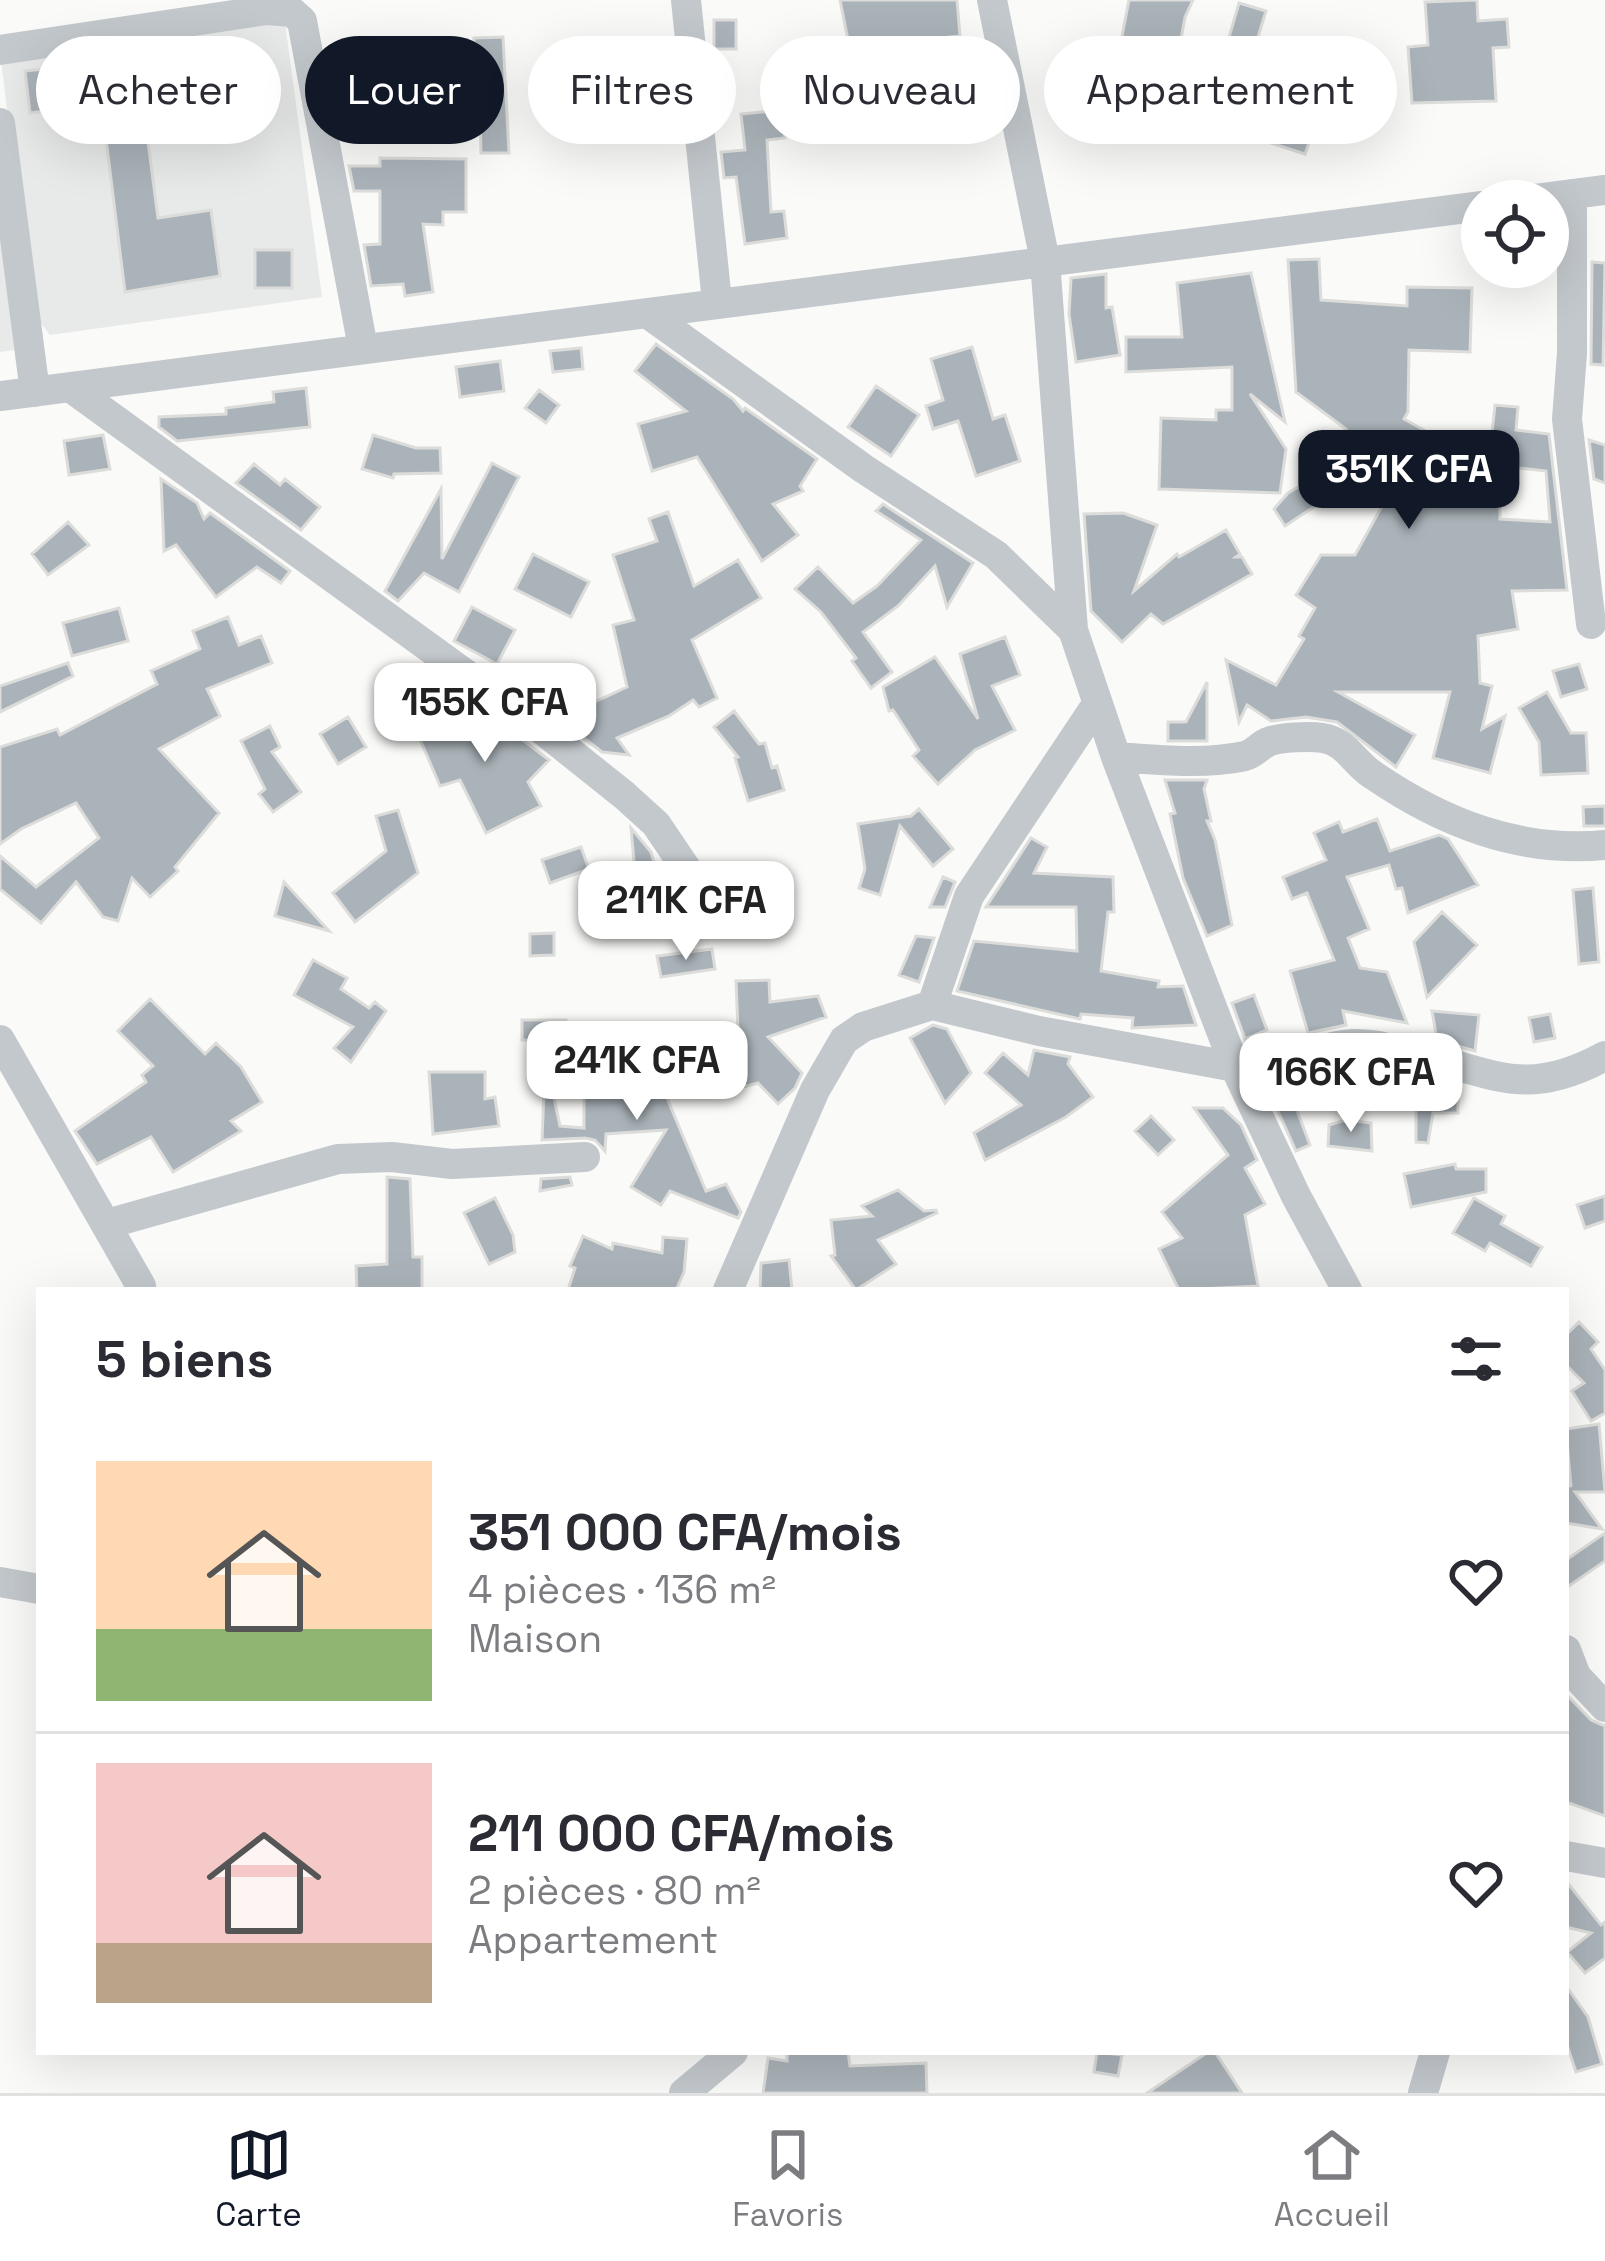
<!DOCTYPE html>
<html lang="fr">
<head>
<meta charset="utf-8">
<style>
  :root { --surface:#fff; --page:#f2f2f3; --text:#2b2b33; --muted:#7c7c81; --line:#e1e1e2; --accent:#111827 }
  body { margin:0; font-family:"Space Grotesk",sans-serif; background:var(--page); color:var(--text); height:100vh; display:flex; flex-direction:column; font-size:45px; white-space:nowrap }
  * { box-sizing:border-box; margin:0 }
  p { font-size:39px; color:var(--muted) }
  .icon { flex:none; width:66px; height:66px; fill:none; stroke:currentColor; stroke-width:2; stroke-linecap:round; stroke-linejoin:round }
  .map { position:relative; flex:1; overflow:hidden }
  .sheet { position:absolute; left:36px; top:1287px; width:1533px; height:768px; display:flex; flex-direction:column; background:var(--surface); border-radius:0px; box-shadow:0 12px 48px #0002 }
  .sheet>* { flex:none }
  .hud { position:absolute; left:36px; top:36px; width:1533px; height:108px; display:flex; gap:24px }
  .fabs { position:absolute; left:1461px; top:180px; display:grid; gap:24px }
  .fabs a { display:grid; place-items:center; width:108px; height:108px; border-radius:50%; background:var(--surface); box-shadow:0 12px 48px #0002; font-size:60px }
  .price { position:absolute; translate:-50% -102px; padding:0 27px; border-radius:24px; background:#fff; color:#222; font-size:39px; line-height:78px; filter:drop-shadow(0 3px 6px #0008) }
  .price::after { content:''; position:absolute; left:50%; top:72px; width:36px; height:27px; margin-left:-18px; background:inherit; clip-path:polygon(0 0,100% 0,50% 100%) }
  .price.selected { background:var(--accent); color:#fff }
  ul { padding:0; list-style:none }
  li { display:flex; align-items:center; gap:36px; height:300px; padding:0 60px }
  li+li { border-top:3px solid var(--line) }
  li span { display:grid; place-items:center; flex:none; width:336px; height:240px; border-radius:0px; color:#555 }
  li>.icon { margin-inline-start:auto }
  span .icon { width:144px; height:144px; fill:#fffc; stroke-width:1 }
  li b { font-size:51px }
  h2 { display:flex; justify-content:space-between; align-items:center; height:144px; padding:0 60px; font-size:51px }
  .tag { padding:0 42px; border-radius:54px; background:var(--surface); box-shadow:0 12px 48px #0002; font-size:42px; line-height:108px }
  .tag.selected { background:var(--accent); color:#fff }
  .menu { display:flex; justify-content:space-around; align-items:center; height:168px; border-top:3px solid var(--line); background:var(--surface); font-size:33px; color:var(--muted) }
  .menu a { display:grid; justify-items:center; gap:6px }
  .menu .selected { color:var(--accent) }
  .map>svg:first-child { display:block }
  .built { fill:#e8e9e9 }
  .building { fill:#aab3b9; stroke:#dcdcda; stroke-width:3; fill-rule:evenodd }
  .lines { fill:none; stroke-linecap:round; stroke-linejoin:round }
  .minor { stroke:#c3c8cc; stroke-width:30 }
</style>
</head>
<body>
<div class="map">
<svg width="1605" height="2093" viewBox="0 0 1605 2093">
  <rect width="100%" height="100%" fill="#fafaf8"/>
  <path class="built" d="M284 15 322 297 50 335 33 313 1 61Z
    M0 175 23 349 0 352Z"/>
  <path class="building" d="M840 0H957L960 36 881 44 898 114 859 123 858 116 796 123V50H850Z
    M1129 0H1193L1185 17 1176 67 1118 57Z
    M1477 0 1478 21 1507 19 1509 47 1493 48 1496 101 1412 103 1408 47 1428 45 1425 2Z
    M1239 3 1266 11 1253 53 1331 79 1305 154 1177 113 1198 57 1221 65Z
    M714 20H736V49H714Z
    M503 37 509 153H481L479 74H475L474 38Z
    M1364 61 1365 94 1341 95 1340 62Z
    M74 66 79 107 30 113 25 71Z
    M782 110 785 138 767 140 771 212 784 211 787 238 745 244 736 177 724 178 721 152 745 150 741 114Z
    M147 134 158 218 211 210 220 276 125 292 106 139Z
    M380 158 466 159V212H443V225L423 224 433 292 405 296 403 284 371 286 364 245 380 244V191H354L349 166H380Z
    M255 250H292V288H255Z
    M1319 259 1321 300 1407 306V287L1472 288 1470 352 1409 350 1408 412 1404 419 1424 430 1401 470 1463 464 1462 445 1491 442 1495 405 1518 407 1516 430 1549 434 1567 590 1512 591 1518 629 1478 636 1480 683 1492 686 1482 729 1505 716 1490 773 1433 758 1450 692H1338L1415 735 1396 767 1337 722 1306 717 1271 721 1247 705 1239 722 1226 660 1276 685 1304 639 1299 636 1315 608 1296 595 1321 555H1355L1381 508 1322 456 1346 429 1296 392 1288 260ZM1500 466 1546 471 1550 522 1500 519Z
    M1592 262 1605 263 1603 365 1591 364Z
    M1251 273 1285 422 1250 394 1286 449 1280 493 1159 489 1161 418 1216 420V410H1232V367L1126 372V337H1182L1177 283Z
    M1106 274V308L1112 307 1120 355 1076 362 1069 314 1071 278Z
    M656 344 733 399 743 411 745 408 817 459 800 486 803 491 773 504 798 535 762 561 697 457 652 471 638 424 686 411 635 371Z
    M972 347 993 419 1005 415 1020 461 976 476 958 421 933 429 926 406 943 400 931 359Z
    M581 348 583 369 553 372 550 351Z
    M500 361 504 391 460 397 456 367Z
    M876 386 919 415 891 456 848 427Z
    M306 388 310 427 177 441 159 427V417L226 414V408L274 402 273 392Z
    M539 390 559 405 546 423 525 408Z
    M103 435 110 469 69 475 64 441Z
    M373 435 416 448H440L441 473 394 474 393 478 362 469Z
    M1589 440 1605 445V483L1594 479Z
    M492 463 519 477 459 592 424 573 398 601 385 591 441 489 442 559Z
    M254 464 280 485 285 479 320 507 301 530 236 483Z
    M161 479 197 503 204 519 210 513 290 571 281 583 257 567 216 597 176 545 164 551Z
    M1307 482 1320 503 1285 526 1274 509 1288 493Z
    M883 504 973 563 947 607 935 566 898 606 863 632 892 672 871 688 852 661 856 658 821 612 795 589 818 567 853 603 877 586 921 540 876 511Z
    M668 512 694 586 738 560 761 598 692 640 717 698 699 707 693 700 669 716 617 738 629 755 602 752 530 697H588L592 703 627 687 613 625 634 620 613 555 657 541 649 519Z
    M1123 513 1157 525 1134 591 1177 554 1179 557 1226 530 1240 554 1236 557H1242L1252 574 1163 624 1151 614 1122 642 1091 611 1084 514Z
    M68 522 89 545 48 575 32 554Z
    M533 554 589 582 571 617 515 589Z
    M472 607 515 630 497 664 454 641Z
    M119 608 128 641 72 656 63 623Z
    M228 617 239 645 261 636 272 663 207 689 220 716 159 749 219 813 175 867 178 871 150 897 132 878 118 921 103 917 76 882 41 923 0 889V856L36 887 99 838 76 803 21 829 0 844V747L57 729 60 735 157 684 151 671 200 649 193 631Z
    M1005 637 1020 675 992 686 1015 730 975 750 938 784 913 756 919 750 893 710 889 711 883 687 935 657 978 719 960 654Z
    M68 663 73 676 0 712V686Z
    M1579 664 1587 689 1561 697 1553 671Z
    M1207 682V741H1168V722H1186Z
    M1547 692 1571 733H1586L1588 773 1541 775 1539 742 1519 708Z
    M469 701 482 710 497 731 503 725 549 760 528 782 541 806 486 833 460 780 440 786 419 737Z
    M734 711 759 744 765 743 772 768 777 766 784 790 748 801 735 758 738 757 714 727Z
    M348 717 366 747 338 764 320 734Z
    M270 726 280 747 272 752 301 792 273 812 259 794 265 789 241 741Z
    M1165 780H1207L1204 789 1211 821H1207L1215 840 1232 925 1207 936 1183 878 1170 814 1175 813Z
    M1605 806V826H1584L1583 807Z
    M919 809 953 849 933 866 900 826 880 895 859 888 865 869 858 824 911 816Z
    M398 810 418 873 355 922 333 893 386 851 376 816Z
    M1377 819 1390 851 1439 835 1448 839 1478 885 1408 913 1402 888 1396 889 1389 865 1347 877 1369 929 1348 938 1360 968 1387 972 1407 1023 1343 1011 1346 1025 1308 1033 1290 971 1334 960 1307 893 1292 899 1283 877 1326 860 1314 833 1339 822 1343 832Z
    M631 828 651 852 660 885 647 888 636 885Z
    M1031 838 1047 847 1034 873 1113 877 1114 912H1108L1101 971 1159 981 1158 987 1183 986 1196 1025 1132 1028 1133 1018 1081 1014 1080 1019 957 991 974 941 1077 951 1076 907H986Z
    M581 847 589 869 550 883 542 860Z
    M776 875 781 933 726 936 722 914 727 898 720 884Z
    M943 877 955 882 945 907H930Z
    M284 882 329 931 275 916Z
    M1593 888 1599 962 1579 964 1573 890Z
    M1442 912 1477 945 1427 997 1414 942Z
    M554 933V955L530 956V934Z
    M916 936 934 938 919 982 899 975Z
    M712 949 715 969 661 977 657 956Z
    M313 960 347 978 341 989 369 1008 375 1002 386 1011 351 1062 334 1048 353 1027 294 995Z
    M769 980 770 1002 818 996 826 1017 768 1037 802 1073 795 1088 778 1104 758 1083 704 1098 692 1058 731 1047 727 1035 738 1031 736 981Z
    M1254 995 1267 1030 1245 1039 1232 1003Z
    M150 999 205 1054 216 1043 241 1067 262 1102 231 1121 241 1131 173 1172 151 1137 97 1164 75 1131 146 1082 142 1075 153 1066 118 1031Z
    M1432 1011 1479 1015 1475 1051 1437 1040Z
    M1550 1014 1555 1038 1534 1042 1529 1018Z
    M522 1020H566V1040H522Z
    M933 1025 947 1029 971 1073 945 1103 910 1038Z
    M640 1034 706 1191 726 1184 741 1212 738 1218 670 1191 661 1205 631 1187 666 1130 606 1134 605 1151 595 1140 585 1138 542 1140 544 1090 552 1089 560 1126 584 1128V1057Z
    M1034 1050 1070 1057 1068 1064 1093 1097 1066 1117 985 1160 974 1133 1021 1105 985 1073 1003 1053 1028 1075Z
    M429 1072H485V1099L495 1097 499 1126 433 1134Z
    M1416 1075 1439 1081 1437 1091H1458V1113H1433L1428 1143 1416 1142Z
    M1194 1108H1223L1241 1125 1257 1160 1245 1168 1265 1204 1245 1215 1258 1286 1179 1290 1159 1249 1182 1238 1162 1212 1228 1155Z
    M1296 1108 1310 1145 1296 1151 1277 1109Z
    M1151 1116 1174 1140 1158 1155 1135 1131Z
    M1346 1120 1371 1123 1372 1151 1328 1146 1329 1125Z
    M1455 1164 1456 1169H1486V1192L1411 1207 1404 1174Z
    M387 1177 410 1179 413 1257H422V1290H357L356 1266 387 1264Z
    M570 1177 572 1185 540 1191 541 1179Z
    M898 1190 924 1211 936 1210 937 1213 878 1240 896 1264 856 1290 831 1256 835 1255 831 1220 872 1216 862 1206Z
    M1605 1196V1221L1585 1228 1577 1205Z
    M495 1198 513 1235 515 1252 489 1264 464 1213Z
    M1474 1198 1505 1216 1501 1224 1542 1247 1531 1266 1490 1243 1485 1251 1453 1233Z
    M583 1236 612 1249 613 1243 662 1253 663 1237 687 1239 684 1272 676 1290H568L575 1268 570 1266Z
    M789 1260 792 1290H760L761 1263Z
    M1579 1322 1598 1342 1591 1349 1605 1370V1413L1591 1421 1572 1391 1584 1383 1566 1365V1335Z
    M1599 1424 1605 1492H1575L1602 1529 1566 1523V1479L1571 1487 1566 1429Z
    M1605 1533V1561L1566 1588V1560Z
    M1566 1694 1591 1720 1605 1726V1816L1566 1802Z
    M1566 1881 1601 1925 1605 1922V1958L1585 1973 1567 1952 1591 1933 1566 1927Z
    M1566 1986 1588 2017 1602 2064 1576 2072 1566 2042Z
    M787 2052H848L850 2066 926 2063 927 2093H763L768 2058 787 2061Z
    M1097 2052 1122 2055 1118 2076 1094 2072Z
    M1208 2052H1215L1242 2093H1147Z"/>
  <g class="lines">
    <path class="minor" d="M686 0 717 302
      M992 0 1045 261 1073 630
      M0 50 267 10 292 12 302 21 363 348
      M0 123 35 392
      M1572 194V353L1567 419 1591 624
      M1519 201 1605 190
      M647 313 864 469 996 555 1073 630 1116 757 1235 1067 1296 1196 1347 1290
      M70 387 540 728 624 795 656 824 708 901
      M0 396 1482 206
      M1116 757C1158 760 1204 765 1245 756 1255 753 1259 746 1268 742 1280 737 1310 736 1323 738 1347 742 1354 763 1373 775 1443 823 1519 853 1605 845
      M932 1005 969 896 1097 704
      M0 1040 141 1286
      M107 1224 338 1159 392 1157 452 1164 585 1157
      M728 1290 815 1090 844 1040 863 1027 932 1005 1039 1031 1235 1067C1276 1066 1313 1047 1353 1044 1372 1043 1391 1049 1409 1053 1491 1071 1523 1101 1605 1056
      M0 1582 39 1589
      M1566 1650 1576 1676 1605 1707
      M1566 1856 1605 1863
      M684 2093 733 2052
      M1423 2093 1435 2052"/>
  </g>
</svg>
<div class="fabs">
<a><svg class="icon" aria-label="locate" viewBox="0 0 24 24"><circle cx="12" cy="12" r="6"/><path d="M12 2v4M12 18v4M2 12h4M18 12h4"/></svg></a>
</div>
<b class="price selected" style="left:1409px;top:532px">351K CFA</b>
<b class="price" style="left:485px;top:765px">155K CFA</b>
<b class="price" style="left:686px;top:963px">211K CFA</b>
<b class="price" style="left:637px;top:1123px">241K CFA</b>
<b class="price" style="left:1351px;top:1135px">166K CFA</b>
<div class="hud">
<a class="tag">Acheter</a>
<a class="tag selected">Louer</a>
<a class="tag">Filtres</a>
<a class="tag">Nouveau</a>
<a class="tag">Appartement</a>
</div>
<section class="sheet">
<h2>5 biens<svg class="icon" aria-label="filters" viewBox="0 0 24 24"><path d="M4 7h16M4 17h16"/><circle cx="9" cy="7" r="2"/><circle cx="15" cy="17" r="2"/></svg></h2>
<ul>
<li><span style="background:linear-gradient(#ffd9b3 70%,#8fb573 0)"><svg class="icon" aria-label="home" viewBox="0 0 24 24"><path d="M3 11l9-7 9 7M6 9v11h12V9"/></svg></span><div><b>351 000 CFA/mois</b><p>4 pièces · 136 m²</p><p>Maison</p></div><svg class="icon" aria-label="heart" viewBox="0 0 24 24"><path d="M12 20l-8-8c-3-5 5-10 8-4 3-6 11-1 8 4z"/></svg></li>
<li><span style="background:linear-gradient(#f6c9c9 75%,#b9a48a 0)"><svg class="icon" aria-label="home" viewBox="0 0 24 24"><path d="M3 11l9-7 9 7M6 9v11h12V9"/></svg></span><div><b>211 000 CFA/mois</b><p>2 pièces · 80 m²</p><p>Appartement</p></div><svg class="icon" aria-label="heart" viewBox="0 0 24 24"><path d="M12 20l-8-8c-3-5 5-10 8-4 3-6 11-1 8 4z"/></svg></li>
</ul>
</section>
</div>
<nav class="menu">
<a class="selected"><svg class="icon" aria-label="map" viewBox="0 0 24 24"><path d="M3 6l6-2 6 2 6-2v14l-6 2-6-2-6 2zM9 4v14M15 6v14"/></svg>Carte</a>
<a><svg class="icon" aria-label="saved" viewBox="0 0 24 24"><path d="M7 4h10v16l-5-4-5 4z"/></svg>Favoris</a>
<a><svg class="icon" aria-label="home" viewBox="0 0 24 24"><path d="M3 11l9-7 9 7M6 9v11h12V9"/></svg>Accueil</a>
</nav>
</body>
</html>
